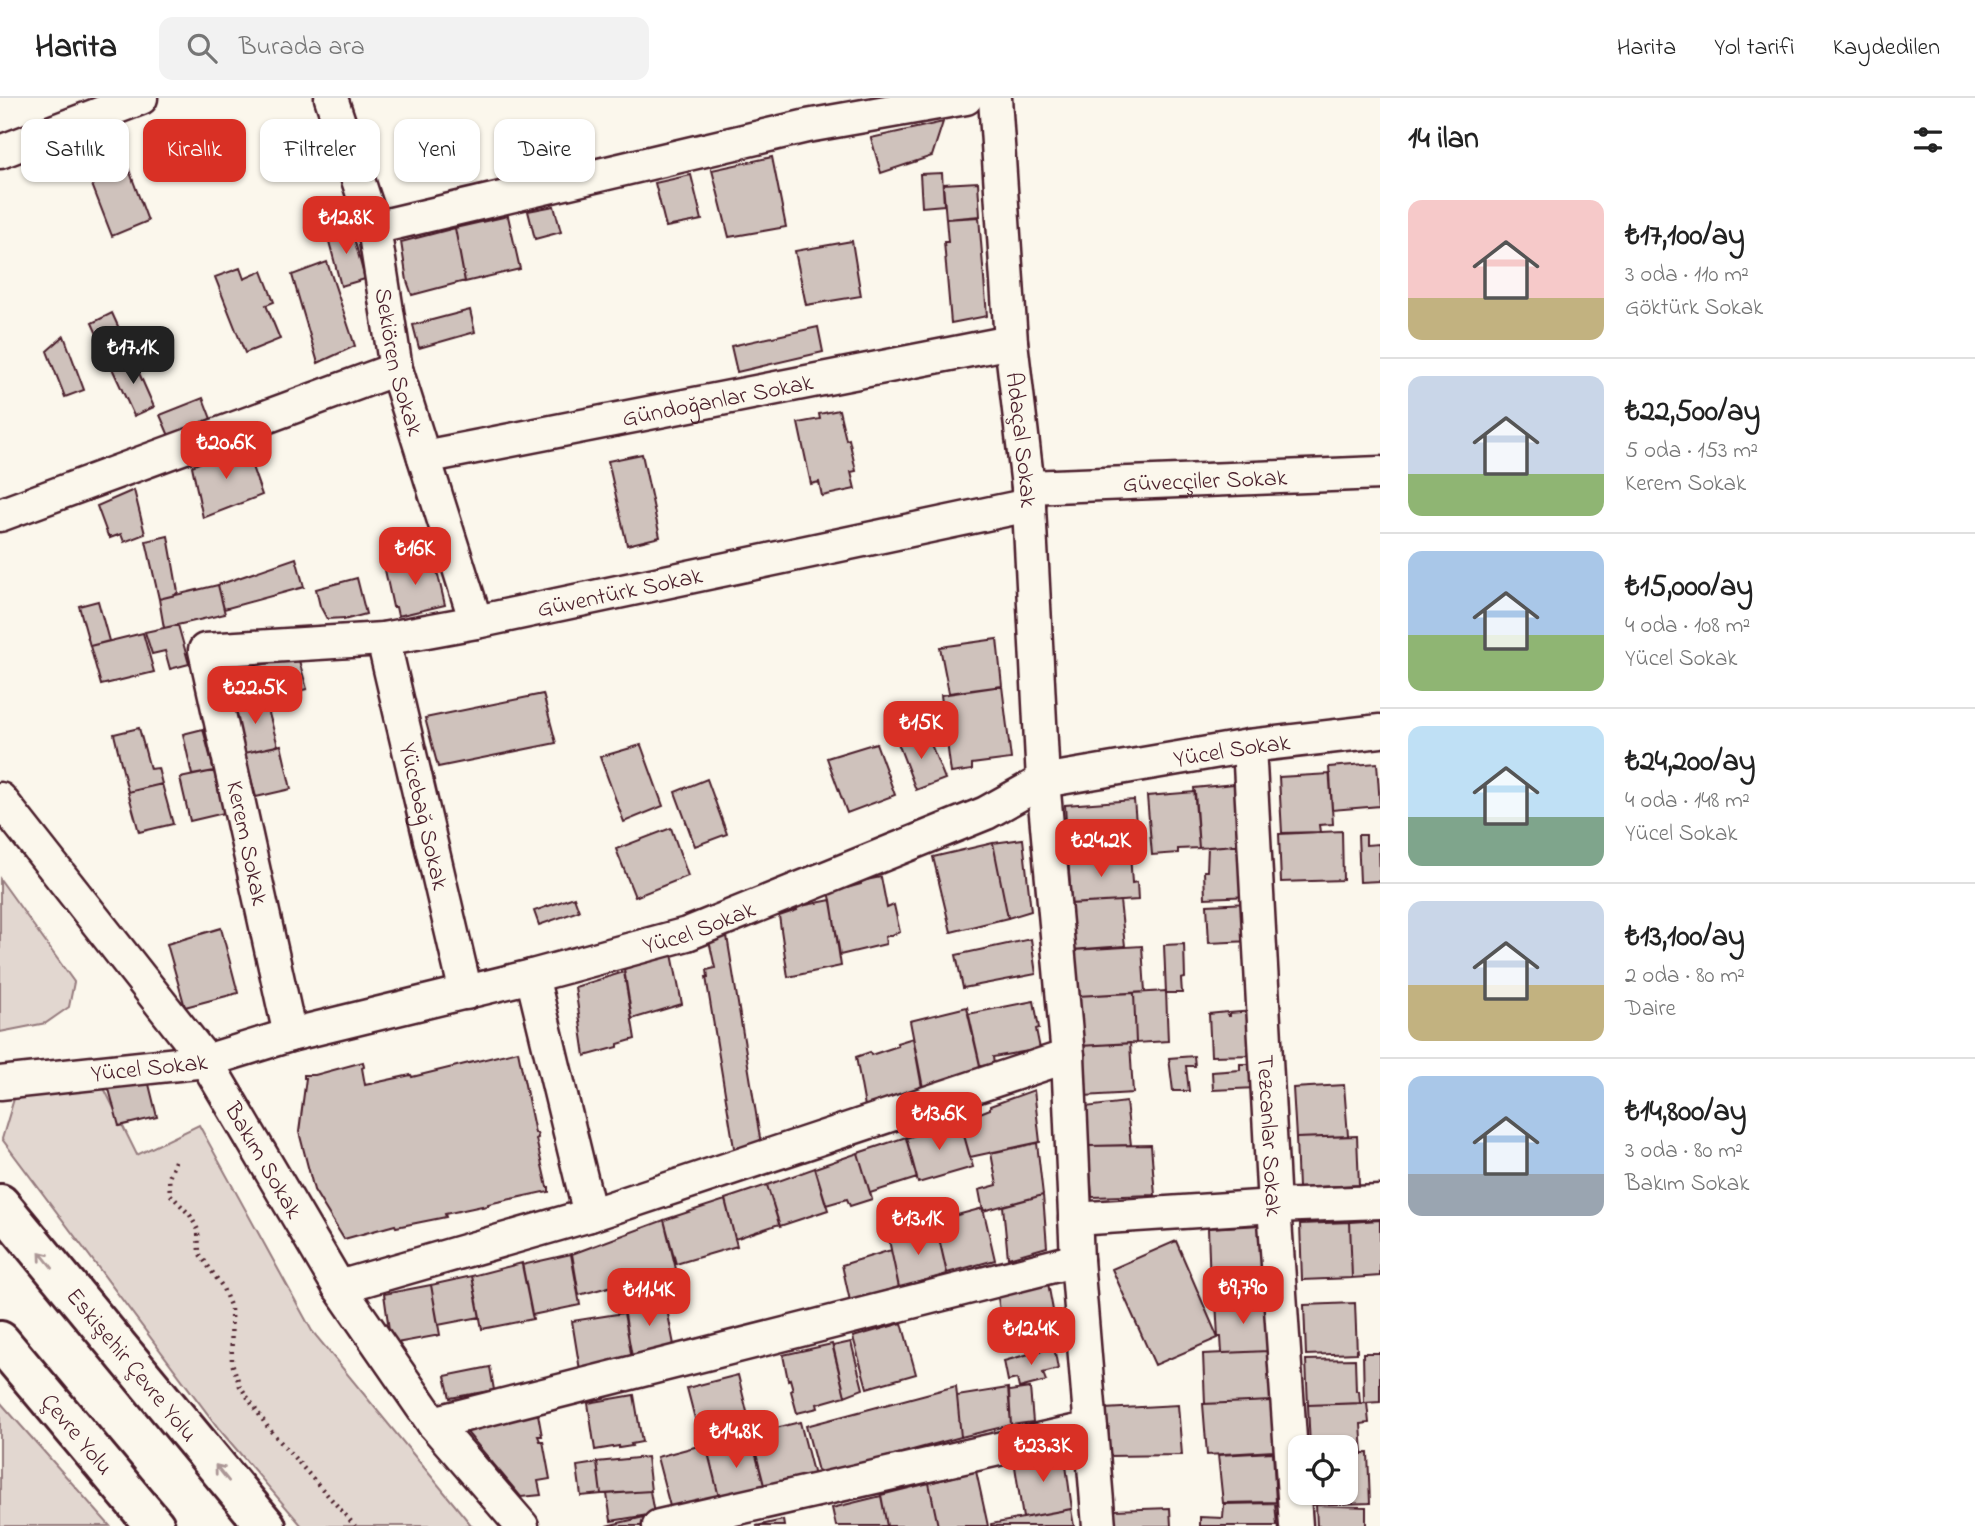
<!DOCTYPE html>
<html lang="tr">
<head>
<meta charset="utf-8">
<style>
  :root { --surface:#fff; --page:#f2f2f2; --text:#222; --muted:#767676; --line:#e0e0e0; --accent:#d93025 }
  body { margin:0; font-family:"Indie Flower",sans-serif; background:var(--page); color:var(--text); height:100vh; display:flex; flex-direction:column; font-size:26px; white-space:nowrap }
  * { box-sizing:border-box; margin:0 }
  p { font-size:23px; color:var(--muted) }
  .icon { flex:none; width:38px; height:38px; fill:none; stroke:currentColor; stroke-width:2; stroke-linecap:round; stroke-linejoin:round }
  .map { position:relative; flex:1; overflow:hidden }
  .sheet { display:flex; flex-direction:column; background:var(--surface); width:595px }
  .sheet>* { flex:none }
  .hud { position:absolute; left:21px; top:21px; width:665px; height:63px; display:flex; gap:14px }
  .tools { position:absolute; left:1288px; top:1337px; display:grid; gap:14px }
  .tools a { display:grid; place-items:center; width:70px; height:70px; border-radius:14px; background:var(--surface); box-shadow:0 2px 5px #0004; font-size:35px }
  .price { position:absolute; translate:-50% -60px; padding:0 16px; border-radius:14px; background:var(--accent); color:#fff; font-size:23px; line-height:46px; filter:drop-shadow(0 2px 4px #0008) }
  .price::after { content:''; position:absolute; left:50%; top:42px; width:21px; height:16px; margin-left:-10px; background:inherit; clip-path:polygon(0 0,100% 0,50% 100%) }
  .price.current { background:#222; color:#fff }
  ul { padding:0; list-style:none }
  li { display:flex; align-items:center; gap:21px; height:175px; padding:0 28px }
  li+li { border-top:2px solid var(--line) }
  li span { display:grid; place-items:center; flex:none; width:196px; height:140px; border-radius:14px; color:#555 }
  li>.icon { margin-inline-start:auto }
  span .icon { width:84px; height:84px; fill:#fffc; stroke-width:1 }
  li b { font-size:30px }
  h2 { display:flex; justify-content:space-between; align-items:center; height:84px; padding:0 28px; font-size:30px }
  .chip { padding:0 24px; border-radius:14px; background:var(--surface); box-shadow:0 2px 5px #0004; font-size:24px; line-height:63px }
  .chip.current { background:var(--accent); color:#fff }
  header { display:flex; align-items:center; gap:42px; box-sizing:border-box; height:98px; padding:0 35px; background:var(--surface); border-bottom:2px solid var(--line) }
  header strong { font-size:33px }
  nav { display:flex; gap:38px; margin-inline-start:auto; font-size:24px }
  .search { width:490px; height:63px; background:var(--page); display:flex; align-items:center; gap:18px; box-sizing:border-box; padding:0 24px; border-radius:14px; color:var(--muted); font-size:26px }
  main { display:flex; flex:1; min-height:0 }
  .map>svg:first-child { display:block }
  .green { fill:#e2d7d0; stroke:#967b7e; stroke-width:2 }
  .building { fill:#cfc2bc; stroke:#4a1f2b; stroke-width:2 }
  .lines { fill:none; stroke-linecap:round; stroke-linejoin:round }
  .minor-casing { stroke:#4a1f2b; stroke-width:37 }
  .trunk-casing { stroke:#4a1f2b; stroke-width:44 }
  .path { stroke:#4a1f2b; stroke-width:4.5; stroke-dasharray:2 5; stroke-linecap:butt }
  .minor { stroke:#fbf7ec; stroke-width:32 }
  .trunk { stroke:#fbf7ec; stroke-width:38 }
  .oneway { stroke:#ab9695 }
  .labels { text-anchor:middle; stroke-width:5; stroke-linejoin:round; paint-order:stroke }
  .street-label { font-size:24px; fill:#4a1f2b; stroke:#fbf7ec }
</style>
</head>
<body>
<header>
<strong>Harita</strong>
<div class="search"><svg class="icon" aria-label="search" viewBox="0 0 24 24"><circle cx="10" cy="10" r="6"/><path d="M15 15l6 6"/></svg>Burada ara</div>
<nav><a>Harita</a><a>Yol tarifi</a><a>Kaydedilen</a></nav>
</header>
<main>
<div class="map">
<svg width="1380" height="1428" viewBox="0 0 1380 1428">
  <rect width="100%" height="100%" fill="#fbf7ec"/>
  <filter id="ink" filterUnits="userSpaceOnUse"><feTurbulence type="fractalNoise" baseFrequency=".0143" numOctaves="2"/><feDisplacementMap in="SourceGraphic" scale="14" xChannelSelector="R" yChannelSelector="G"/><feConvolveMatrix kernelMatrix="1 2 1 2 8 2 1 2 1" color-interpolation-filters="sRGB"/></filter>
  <g filter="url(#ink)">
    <path class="green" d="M0 781 74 884 69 909 46 925 0 934Z
      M100 982 137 1057 199 1027 312 1233 472 1428H302L219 1331 2 1041 16 994Z
      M0 1304 110 1428H0Z"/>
    <path class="building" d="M943 24 932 58 881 75 871 40Z
      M772 59 786 129 729 139 712 72Z
      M128 69 148 123 112 138 91 84Z
      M942 75 944 107 922 109 920 76Z
      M691 77 702 122 666 129 655 85Z
      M978 84 980 118 946 121 943 86Z
      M554 108 561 134 535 141 528 113Z
      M508 118 520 171 465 184 455 130Z
      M979 119 987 218 951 225 944 144H948L946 121Z
      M351 129 365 181 341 188 327 136Z
      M455 130 465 183 412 197 407 183 401 144Z
      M852 143 861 198 806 207 795 153Z
      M327 164 355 248 318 265 292 177Z
      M240 170 244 181 262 173 274 204 266 207 280 241 245 255 215 179Z
      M470 212 475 234 419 250 413 227Z
      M112 215 132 259 111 268 92 225Z
      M818 229 823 254 737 274 731 248Z
      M64 238 84 292 65 299 47 253Z
      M132 259 154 309 134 318 111 268Z
      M203 300 211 321 169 338 160 317Z
      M839 312 846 342 849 341 856 373 851 374 855 391 822 398 819 384 811 386 798 325 820 321 819 316Z
      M244 346 262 397 203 420 192 368Z
      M642 356 660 439 627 447 608 363Z
      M134 392 145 436 124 444 121 436 110 440V438H108L97 408Z
      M168 438 178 494 175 497 159 501 146 443Z
      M296 460 304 489 224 511 218 487Z
      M434 460 445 507 398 518 396 509H393L385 472Z
      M357 480 366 516 344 522V520L327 521 320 508 316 491Z
      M218 487 225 516 164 530 159 501Z
      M98 503 109 543 90 548 79 508Z
      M178 527 189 566 170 571 165 553 152 556 145 534Z
      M143 535 154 574 101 587 90 548Z
      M997 541 1002 588 949 595 940 549Z
      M298 559 307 591 253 603 246 570Z
      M1002 588 1011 661 972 666V672L951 675 941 597Z
      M543 596 556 645 438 669 425 620Z
      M265 601 278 648 244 655 233 609Z
      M139 630 150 671 158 670 162 686 128 694 114 636Z
      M203 631 214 673 192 677 183 636Z
      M926 634 945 681 916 692 898 645Z
      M876 645 895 697 847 715 827 660Z
      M281 647 291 691 256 699 244 655Z
      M641 647 663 708 624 724 600 659Z
      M1377 665 1380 708 1332 712 1329 669Z
      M214 673 224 715 190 723 180 680Z
      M1330 676 1333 726 1319 727 1320 734 1282 735 1279 679Z
      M707 681 727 736 695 748 675 694Z
      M1244 685 1247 746 1199 750 1194 690Z
      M162 686 173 726 139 734 128 694Z
      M1195 694 1199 750 1178 751V755L1152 757 1147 698Z
      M1134 702 1138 748 1129 749 1130 755 1068 758 1065 707Z
      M671 730 688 778 635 799 616 751Z
      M1342 733 1343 782 1281 784 1279 736Z
      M1358 737H1366V747L1379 746 1380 783 1360 784Z
      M1023 741 1031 813 1008 820 993 745Z
      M993 745 1008 820 951 834 933 759Z
      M1250 746 1252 798 1205 800 1204 773H1207L1208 749Z
      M1130 755 1132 785 1137 784 1138 802 1071 806 1068 758Z
      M881 779 887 810 894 807 900 834 885 839 886 846 840 857 829 792 846 787 847 790 861 786V783Z
      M574 799 579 813 539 827 534 813Z
      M831 802 841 868 788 879 779 818 797 812 796 809Z
      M1120 803 1125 848 1070 852 1068 806Z
      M1249 805 1251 843 1209 845 1207 807Z
      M221 830 238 895 185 909 167 846Z
      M726 832 761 1046 735 1056 706 879H708L707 872 715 870 708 838Z
      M1031 841 1036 876 963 890 956 857Z
      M1184 846 1185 880 1181 881 1182 895H1166L1164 847Z
      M1142 848 1145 894 1077 898 1074 852Z
      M672 856 682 906 632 921 624 871Z
      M624 874 635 941 618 946V949L585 958 575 889Z
      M1166 893 1168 943 1136 945 1134 895Z
      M1134 895 1136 945 1081 948 1077 898Z
      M1034 903 1039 930 1036 931 1040 951 993 959 994 966 981 968V972L968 916Z
      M967 909 981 971 923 990 910 923Z
      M1253 913 1256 957 1211 958 1209 916 1227 914 1228 918H1230V915Z
      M913 940 923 995 866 1014 856 959 870 954 871 957 898 948 897 945Z
      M1130 945 1133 995 1084 998 1080 948Z
      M518 953 535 1035H537L538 1040 536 1041 547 1089H549V1094L544 1095 543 1094 488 1106V1108L482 1109V1108L445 1116 446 1119 396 1129 395 1127 344 1141 314 1092 299 1034 306 980H304V977H315L363 964 364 969 362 970 365 987 411 977 412 979Z
      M1194 958 1195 968H1186L1189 993H1173L1169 960Z
      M1240 966H1254L1256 990 1213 992 1212 974 1240 972Z
      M148 982 157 1019 119 1028 109 991Z
      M1344 987 1348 1038 1296 1040 1293 990Z
      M1034 992 1040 1044 970 1059 960 1023 990 1011V1008Z
      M1126 1004 1131 1047 1089 1048 1085 1009Z
      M960 1023 973 1069 918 1085 906 1040Z
      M1357 1038 1359 1087 1298 1090 1296 1040Z
      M906 1039 917 1080 870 1095 858 1055Z
      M1037 1045 1043 1097 983 1113 979 1092 997 1087 991 1055Z
      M1151 1047 1155 1097 1092 1099 1088 1048Z
      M858 1055 872 1101 850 1108 847 1101 826 1107 815 1070Z
      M815 1070 828 1112 780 1128 767 1087Z
      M767 1087 779 1126 735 1141 725 1101Z
      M1043 1097 1047 1149 1008 1160 1003 1108Z
      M725 1102 737 1148 676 1166 664 1122Z
      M983 1110 995 1162 947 1175 935 1123Z
      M664 1122 676 1171 579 1197 572 1156Z
      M1380 1122V1178L1352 1180 1350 1124Z
      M1350 1124 1352 1180 1302 1182 1300 1126Z
      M936 1127 947 1176 899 1190 889 1142Z
      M1261 1127 1262 1187 1210 1189 1208 1130Z
      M1176 1143 1218 1240 1155 1267 1112 1171Z
      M891 1152 899 1189 850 1203 842 1167Z
      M571 1156 580 1207 532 1217 522 1167Z
      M522 1165 533 1221 482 1231 472 1178Z
      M472 1178 480 1219 438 1227 431 1187Z
      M1048 1185 1059 1245 1006 1253 997 1193Z
      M431 1187 440 1237 391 1246 384 1196Z
      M654 1197 655 1203 665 1201 675 1252 632 1262 624 1210 633 1208 632 1202Z
      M1266 1202 1268 1253 1222 1255 1221 1239H1218L1216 1203Z
      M1355 1205 1357 1255 1306 1257 1304 1207Z
      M624 1215 633 1264 580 1272 572 1223Z
      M902 1225 916 1276 867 1290 853 1239Z
      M851 1244 863 1291 845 1298 833 1248Z
      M832 1246 845 1298 817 1306 818 1310 797 1315 791 1293 793 1292 790 1281 788 1282 783 1257Z
      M1054 1249 1058 1271 1043 1275 1046 1283 1019 1290 1017 1281 1008 1283 1004 1263Z
      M1268 1253 1271 1303 1205 1306 1203 1256Z
      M1363 1255H1380V1304L1364 1305Z
      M1355 1261 1356 1293H1359L1360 1305 1308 1307 1306 1262Z
      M490 1269 494 1292 450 1300 445 1278Z
      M738 1277 750 1326 719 1335 720 1339 701 1344 687 1290Z
      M956 1288 961 1339 819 1377 806 1328Z
      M1008 1290 1011 1327 961 1339 957 1298Z
      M1030 1290 1033 1324 1011 1327 1009 1293Z
      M634 1297 642 1344 631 1346 632 1348 619 1350V1348L595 1352 588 1305Z
      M1271 1303 1274 1353 1207 1357 1203 1306Z
      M1367 1305 1369 1325 1361 1326 1363 1356H1346V1349H1310L1308 1307Z
      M1178 1307 1182 1357 1108 1358 1104 1311Z
      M538 1316 542 1338H538L540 1343H543L550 1381 538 1383 541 1397 521 1399 465 1332Z
      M800 1324 814 1378 765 1391 751 1336Z
      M752 1343 765 1391 720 1403 707 1351 723 1347 724 1350Z
      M706 1346 720 1403 672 1416 657 1359Z
      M1064 1353 1072 1411 1023 1420 1014 1362Z
      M1273 1354 1276 1404 1223 1405 1218 1357Z
      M1368 1355 1370 1405 1313 1407V1395H1346V1356Z
      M647 1359 651 1393 601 1396 597 1364Z
      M597 1365 601 1396 581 1398 577 1368Z
      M976 1373 988 1428H938L929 1385Z
      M929 1385 938 1428H887L881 1397Z
      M650 1393 654 1416 611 1423 607 1396Z
      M881 1398 887 1428H836L832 1410Z
      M1275 1405 1277 1428H1200V1419L1223 1420 1224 1406Z
      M1316 1407 1366 1409V1428H1317Z
      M1170 1410 1171 1428H1115L1114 1412Z
      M1071 1411 1074 1428H991V1426Z
      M644 1419 646 1428H606Z
      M783 1422 784 1428H756Z"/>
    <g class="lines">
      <defs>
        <g id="minor">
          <path id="s1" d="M331 0 374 130 396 271 476 524"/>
          <path id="s2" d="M995 0 1011 244 1028 389 1043 683 1068 958 1077 1162 1099 1428"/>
          <path d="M0 54 141 0"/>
          <path d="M374 130 807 28 966 0"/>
          <path id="s3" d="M424 359 1011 244"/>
          <path id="s4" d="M1028 389 1380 375"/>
          <path d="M0 417 396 271"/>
          <path id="s5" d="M383 541 466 895"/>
          <path id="s6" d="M1249 648 1274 1108 1296 1428"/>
          <path id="s7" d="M0 701 206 963 339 1189 433 1325 522 1428"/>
          <path d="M532 878 590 1117"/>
          <path id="s8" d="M290 937 205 552 383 541 476 524 1029 407"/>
          <path id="s9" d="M0 985 206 963 290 937 532 878 687 836 986 715 1043 683 1249 648 1380 633"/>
          <path d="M1075 1121 1274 1108 1380 1104"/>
          <path d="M339 1189 590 1117 1068 958"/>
          <path d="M433 1325 1077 1162"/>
          <path d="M659 1428 1091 1330"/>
        </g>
        <g id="trunk">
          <path id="s10" d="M0 1106 266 1428"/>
          <path id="s11" d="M0 1243 155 1428"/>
        </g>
      </defs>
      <use href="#minor" class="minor-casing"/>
      <use href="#trunk" class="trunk-casing"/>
      <path class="path" d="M175 1063 169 1080 170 1096 190 1117 198 1132 199 1155 222 1188 231 1210 232 1265 240 1288 269 1331 355 1428"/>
      <use href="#minor" class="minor"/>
      <use href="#trunk" class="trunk"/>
    </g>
    <defs><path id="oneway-shaft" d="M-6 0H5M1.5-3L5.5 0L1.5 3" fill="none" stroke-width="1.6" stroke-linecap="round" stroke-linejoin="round" transform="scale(1.75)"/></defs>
    <g class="oneway">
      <use href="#oneway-shaft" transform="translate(46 1162) rotate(-129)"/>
      <use href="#oneway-shaft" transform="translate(222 1375) rotate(-129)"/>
    </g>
  </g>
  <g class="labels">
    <g class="street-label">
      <text dy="8" stroke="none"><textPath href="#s1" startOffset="273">Sekiören Sokak</textPath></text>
      <text dy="8" stroke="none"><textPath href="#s3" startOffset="299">Gündoğanlar Sokak</textPath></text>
      <text dy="8" stroke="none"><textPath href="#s2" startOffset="343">Adaçal Sokak</textPath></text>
      <text dy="8" stroke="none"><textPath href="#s4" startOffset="177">Güvecçiler Sokak</textPath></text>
      <text dy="8" stroke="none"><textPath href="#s8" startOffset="814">Güventürk Sokak</textPath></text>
      <text dy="8" stroke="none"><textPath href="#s9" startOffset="1284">Yücel Sokak</textPath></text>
      <text dy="8" stroke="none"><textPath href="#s5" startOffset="182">Yücebağ Sokak</textPath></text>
      <text transform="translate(248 745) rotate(78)" y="8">Kerem Sokak</text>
      <text dy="8" stroke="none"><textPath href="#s9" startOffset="718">Yücel Sokak</textPath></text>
      <text dy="8" stroke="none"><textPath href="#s9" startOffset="150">Yücel Sokak</textPath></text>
      <text dy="8" stroke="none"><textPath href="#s6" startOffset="390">Tezcanlar Sokak</textPath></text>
      <text dy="8" stroke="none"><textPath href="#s7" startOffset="448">Bakım Sokak</textPath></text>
      <text dy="8" stroke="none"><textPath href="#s10" startOffset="208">Eskişehir Çevre Yolu</textPath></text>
      <text dy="8" stroke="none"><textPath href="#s11" startOffset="121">Çevre Yolu</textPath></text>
    </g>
  </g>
</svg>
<div class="tools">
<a><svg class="icon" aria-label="locate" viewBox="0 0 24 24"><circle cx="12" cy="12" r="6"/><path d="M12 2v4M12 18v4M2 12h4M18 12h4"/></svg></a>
</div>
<b class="price" style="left:346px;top:158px">₺12.8K</b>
<b class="price current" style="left:133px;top:288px">₺17.1K</b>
<b class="price" style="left:226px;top:383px">₺20.6K</b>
<b class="price" style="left:415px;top:489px">₺16K</b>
<b class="price" style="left:255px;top:628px">₺22.5K</b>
<b class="price" style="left:921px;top:663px">₺15K</b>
<b class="price" style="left:1101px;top:781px">₺24.2K</b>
<b class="price" style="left:939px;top:1054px">₺13.6K</b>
<b class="price" style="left:918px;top:1159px">₺13.1K</b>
<b class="price" style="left:1243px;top:1228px">₺9,790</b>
<b class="price" style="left:649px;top:1230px">₺11.4K</b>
<b class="price" style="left:1031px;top:1269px">₺12.4K</b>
<b class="price" style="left:736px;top:1372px">₺14.8K</b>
<b class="price" style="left:1043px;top:1386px">₺23.3K</b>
<div class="hud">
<a class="chip">Satılık</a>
<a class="chip current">Kiralık</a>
<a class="chip">Filtreler</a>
<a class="chip">Yeni</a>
<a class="chip">Daire</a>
</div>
</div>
<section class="sheet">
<h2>14 ilan<svg class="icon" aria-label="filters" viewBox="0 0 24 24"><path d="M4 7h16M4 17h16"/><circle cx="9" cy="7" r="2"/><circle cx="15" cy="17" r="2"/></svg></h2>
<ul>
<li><span style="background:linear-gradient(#f6c9c9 70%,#c2b280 0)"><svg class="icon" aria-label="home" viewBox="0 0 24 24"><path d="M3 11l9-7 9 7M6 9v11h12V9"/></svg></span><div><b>₺17,100/ay</b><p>3 oda · 110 m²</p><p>Göktürk Sokak</p></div></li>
<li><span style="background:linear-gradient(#c9d6e8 70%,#8fb573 0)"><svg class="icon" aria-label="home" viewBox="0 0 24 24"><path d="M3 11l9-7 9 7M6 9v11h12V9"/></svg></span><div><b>₺22,500/ay</b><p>5 oda · 153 m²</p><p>Kerem Sokak</p></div></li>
<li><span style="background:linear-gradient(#a9c7e8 60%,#8fb573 0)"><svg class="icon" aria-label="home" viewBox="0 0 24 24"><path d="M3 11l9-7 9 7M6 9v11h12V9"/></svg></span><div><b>₺15,000/ay</b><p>4 oda · 108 m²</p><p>Yücel Sokak</p></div></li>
<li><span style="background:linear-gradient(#bfe0f5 65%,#7fa58c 0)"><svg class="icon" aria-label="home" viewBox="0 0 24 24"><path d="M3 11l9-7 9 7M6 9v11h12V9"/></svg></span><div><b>₺24,200/ay</b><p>4 oda · 148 m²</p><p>Yücel Sokak</p></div></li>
<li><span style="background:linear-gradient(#c9d6e8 60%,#c2b280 0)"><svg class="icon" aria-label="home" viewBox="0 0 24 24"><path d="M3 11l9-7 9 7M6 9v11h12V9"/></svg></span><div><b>₺13,100/ay</b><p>2 oda · 80 m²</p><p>Daire</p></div></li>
<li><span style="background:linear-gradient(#a9c7e8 70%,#9aa5b1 0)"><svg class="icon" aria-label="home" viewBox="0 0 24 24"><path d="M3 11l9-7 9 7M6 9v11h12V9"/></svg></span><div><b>₺14,800/ay</b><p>3 oda · 80 m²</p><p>Bakım Sokak</p></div></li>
</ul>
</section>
</main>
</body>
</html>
